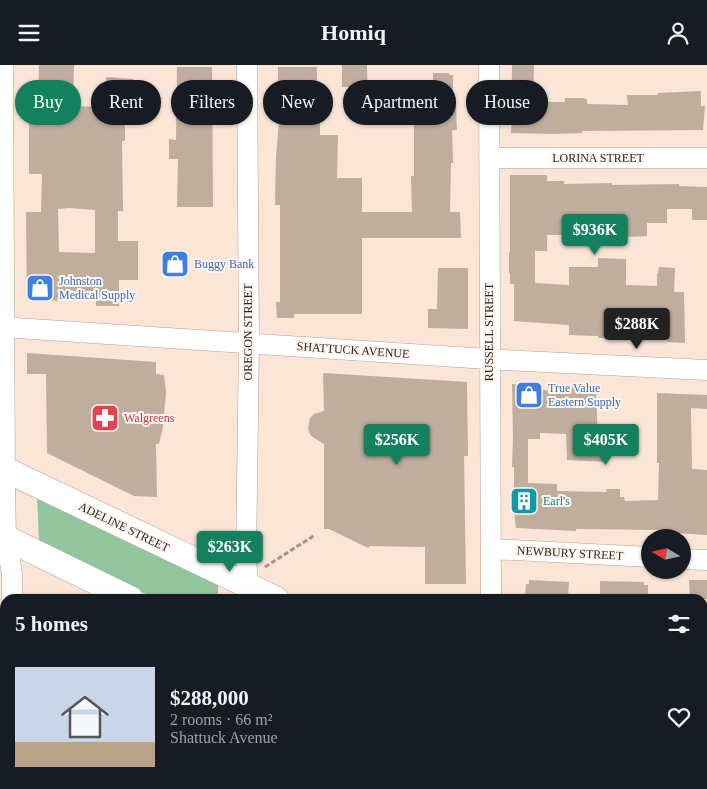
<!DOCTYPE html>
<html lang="en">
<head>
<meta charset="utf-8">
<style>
  :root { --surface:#171b24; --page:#20242c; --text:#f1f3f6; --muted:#9ea1a6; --line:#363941; --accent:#14815e }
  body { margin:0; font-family:"Times New Roman",serif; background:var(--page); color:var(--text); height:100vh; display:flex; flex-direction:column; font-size:19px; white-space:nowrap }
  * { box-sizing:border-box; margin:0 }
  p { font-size:16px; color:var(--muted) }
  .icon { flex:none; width:28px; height:28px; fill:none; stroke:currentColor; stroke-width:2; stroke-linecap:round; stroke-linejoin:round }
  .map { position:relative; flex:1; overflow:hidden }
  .sheet { position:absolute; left:0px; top:529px; width:708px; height:196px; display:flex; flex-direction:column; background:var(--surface); border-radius:15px 15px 0 0; box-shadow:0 1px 4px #0004 }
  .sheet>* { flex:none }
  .banner { position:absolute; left:15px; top:15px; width:678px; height:45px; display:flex; gap:10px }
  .needle { width:32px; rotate:279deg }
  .fabs { position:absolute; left:641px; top:464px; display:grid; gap:10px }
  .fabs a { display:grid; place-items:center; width:50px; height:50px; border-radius:50%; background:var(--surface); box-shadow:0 1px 4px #0004; font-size:25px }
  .price { position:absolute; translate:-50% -42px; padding:0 11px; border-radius:5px; background:var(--accent); color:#fff; font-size:16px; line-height:32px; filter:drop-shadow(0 1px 2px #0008) }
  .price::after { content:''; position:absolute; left:50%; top:30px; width:15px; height:11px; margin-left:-8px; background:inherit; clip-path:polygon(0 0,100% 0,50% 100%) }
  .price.active { background:#222; color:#fff }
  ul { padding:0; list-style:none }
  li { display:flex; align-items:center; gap:15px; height:125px; padding:0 15px }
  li+li { border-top:1px solid var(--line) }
  li span { display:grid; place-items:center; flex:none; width:140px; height:100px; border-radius:0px; color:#555 }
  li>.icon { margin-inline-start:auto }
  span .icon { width:60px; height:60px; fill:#fffc; stroke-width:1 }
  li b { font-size:21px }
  h2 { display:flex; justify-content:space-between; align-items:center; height:60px; padding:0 15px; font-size:21px }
  .tag { padding:0 18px; border-radius:22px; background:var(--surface); box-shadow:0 1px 4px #0004; font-size:18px; line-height:45px }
  .tag.active { background:var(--accent); color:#fff }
  header { display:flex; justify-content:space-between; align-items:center; height:65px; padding:0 15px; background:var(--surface); font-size:22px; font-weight:700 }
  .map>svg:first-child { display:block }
  .green { fill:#93c69f }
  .building { fill:#bfad9e; fill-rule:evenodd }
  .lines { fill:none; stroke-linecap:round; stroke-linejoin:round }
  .minor-casing { stroke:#b6a295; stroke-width:21 }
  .major-casing { stroke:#b6a295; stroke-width:26 }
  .path { stroke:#a4958a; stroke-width:3; stroke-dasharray:5 2.5; stroke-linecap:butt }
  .minor { stroke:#fff; stroke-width:20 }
  .major { stroke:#fff; stroke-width:25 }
  .labels { text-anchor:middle; stroke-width:4; stroke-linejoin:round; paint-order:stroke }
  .street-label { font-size:12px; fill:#2e2621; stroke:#fef5ef }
  .shop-label { font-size:12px; fill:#366cbe; stroke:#fef5ef; text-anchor:start }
  .health-label { font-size:12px; fill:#be3a42; stroke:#fef5ef; text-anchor:start }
  .culture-label { font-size:12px; fill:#0d838f; stroke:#fef5ef; text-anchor:start }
</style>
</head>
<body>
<header><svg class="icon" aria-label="menu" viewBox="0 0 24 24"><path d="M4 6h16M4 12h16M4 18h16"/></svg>Homiq<svg class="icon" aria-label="person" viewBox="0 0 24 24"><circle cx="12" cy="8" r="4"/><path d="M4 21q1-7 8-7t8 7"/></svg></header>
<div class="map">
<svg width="707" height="724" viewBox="0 0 707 724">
  <rect width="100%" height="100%" fill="#fae5d7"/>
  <path class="green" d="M37 431 218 518V534H156L39 477Z
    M539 720H626L635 724H547Z"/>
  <path class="building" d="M39 0H74L73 41 106 42V12L133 14 134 41H125V76H122L123 146H118V176H138V215H119V241H96V230L59 229 60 236 27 234 26 147H41L42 109H29V41H38ZM69 143 95 145V188L59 187 58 144Z
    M342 0H367L368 43H355V22H342Z
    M512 0H534L533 37H565V33H582L587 34V39L628 40 627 30H658V28L701 26V41H705L703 65 582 66V68L552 69 511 68Z
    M177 2H212L213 142H177L178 94H169V74L176 75Z
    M278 2H317V29H320V70H338L337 113H362V147H412L411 111H414V57H404V41H425V16H433V8H449V10H453V41H456L457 65H452L453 98H451L450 147H460L461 173H362V249H294V253H277L276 237H280V140H275L276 91 279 57 280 20H278Z
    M510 110H547V116H564V119L612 118V120L679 119V121L707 122V155H692V144H667V158H647V171L627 172V165H597V154H565V170H547V186H535V218L569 220V202H598V193L626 194V220L657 221V209L658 208 659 202 675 203 674 227H684L685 278 667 277V262L642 261V265L626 264V273H598V271L569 270V260L514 256V219H510V208H509V187H510Z
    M438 203H468V264L428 263V244H437Z
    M27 288 156 297V309L164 310 166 327 163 362 159 379H156L157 432 134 431 47 388 46 309H27Z
    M323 308 467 317 468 391H464L466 519H425V482L370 481 368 483 329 464H324V379L311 371 308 364 310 353 314 349 324 346Z
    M512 319 539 321V325L565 326V322L596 323 598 380 606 381 607 397 567 395 566 369 540 368V374H528V418L557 419V426L607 427 606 424H620V432H624L625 436 658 435 659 398H657V328L707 330V344L691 343 692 404 707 405V470L659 467V465L576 464V466L516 463 514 446V402H512L513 374Z
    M529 515 569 517 568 534H525L526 519H529Z
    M689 515H707V534H690Z
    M600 516 644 517V520H648V534H600Z"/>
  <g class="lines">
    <defs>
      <path id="minor" d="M3 0 5 422 6 474 12 509V534
        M247 0 249 279 246 493 249 533
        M489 0 491 534
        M489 93H707
        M0 262 503 295 707 305
        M491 484 650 492
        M682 494 707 495
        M5 673V685
        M5 720V724
        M252 720V724
        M492 724 493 720"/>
      <path id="major" d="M0 402 276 534
        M0 470 131 534
        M516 720 524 724
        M658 720 667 724"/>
    </defs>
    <use href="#minor" class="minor-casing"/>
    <use href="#major" class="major-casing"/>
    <path class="path" d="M265 502 315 470"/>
    <use href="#minor" class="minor"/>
    <use href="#major" class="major"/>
  </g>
  <defs>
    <symbol id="shop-square" viewBox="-11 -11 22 22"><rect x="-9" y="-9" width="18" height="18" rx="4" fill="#3f7fe0" stroke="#fef5ef"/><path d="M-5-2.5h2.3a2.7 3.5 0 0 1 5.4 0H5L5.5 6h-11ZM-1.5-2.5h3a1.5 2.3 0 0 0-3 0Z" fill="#fff"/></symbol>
    <symbol id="pharmacy-square" viewBox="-11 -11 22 22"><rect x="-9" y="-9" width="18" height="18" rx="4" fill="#e0444e" stroke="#fef5ef"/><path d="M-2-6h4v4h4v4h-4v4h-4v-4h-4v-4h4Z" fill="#fff"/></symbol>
    <symbol id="building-square" viewBox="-11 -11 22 22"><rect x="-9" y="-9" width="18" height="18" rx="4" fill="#0f9aa8" stroke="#fef5ef"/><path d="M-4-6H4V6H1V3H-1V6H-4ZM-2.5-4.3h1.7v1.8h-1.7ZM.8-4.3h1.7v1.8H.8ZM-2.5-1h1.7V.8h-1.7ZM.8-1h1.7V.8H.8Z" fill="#fff"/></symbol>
  </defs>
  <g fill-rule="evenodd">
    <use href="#shop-square" x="159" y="183" width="32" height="32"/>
    <use href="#shop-square" x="24" y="207" width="32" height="32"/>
    <use href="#shop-square" x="513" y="314" width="32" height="32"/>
    <use href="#pharmacy-square" x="89" y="337" width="32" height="32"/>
    <use href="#building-square" x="508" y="420" width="32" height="32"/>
  </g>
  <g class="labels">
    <g class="street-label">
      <text x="598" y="97">LORINA STREET</text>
      <text transform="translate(248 267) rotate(-90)" y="4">OREGON STREET</text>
      <text transform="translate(489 267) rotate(-90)" y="4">RUSSELL STREET</text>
      <text transform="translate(353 285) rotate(4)" y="4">SHATTUCK AVENUE</text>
      <text transform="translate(124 462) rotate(26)" y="4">ADELINE STREET</text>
      <text transform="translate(570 488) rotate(3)" y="4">NEWBURY STREET</text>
    </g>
    <g class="shop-label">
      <text x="194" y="203">Buggy Bank</text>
      <text x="59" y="220">Johnston<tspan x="59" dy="14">Medical Supply</tspan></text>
      <text x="548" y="327">True Value<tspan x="548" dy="14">Eastern Supply</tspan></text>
    </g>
    <g class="health-label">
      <text x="124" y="357">Walgreens</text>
    </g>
    <g class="culture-label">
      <text x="543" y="440">Earl's</text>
    </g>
  </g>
</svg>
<div class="fabs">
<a><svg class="needle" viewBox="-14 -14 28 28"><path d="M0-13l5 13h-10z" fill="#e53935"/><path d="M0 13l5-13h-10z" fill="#9ea1a6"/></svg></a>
</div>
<b class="price" style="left:595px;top:191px">$936K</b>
<b class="price active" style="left:637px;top:285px">$288K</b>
<b class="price" style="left:397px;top:401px">$256K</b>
<b class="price" style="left:606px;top:401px">$405K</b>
<b class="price" style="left:230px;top:508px">$263K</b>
<div class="banner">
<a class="tag active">Buy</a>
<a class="tag">Rent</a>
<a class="tag">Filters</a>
<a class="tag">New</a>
<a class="tag">Apartment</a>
<a class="tag">House</a>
</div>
<section class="sheet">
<h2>5 homes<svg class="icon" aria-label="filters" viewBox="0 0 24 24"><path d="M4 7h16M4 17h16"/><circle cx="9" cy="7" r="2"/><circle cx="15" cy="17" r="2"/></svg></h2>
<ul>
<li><span style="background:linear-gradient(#c9d6e8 75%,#b9a48a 0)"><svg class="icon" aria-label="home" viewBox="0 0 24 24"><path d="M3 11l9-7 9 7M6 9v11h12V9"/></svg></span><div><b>$288,000</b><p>2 rooms · 66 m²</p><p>Shattuck Avenue</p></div><svg class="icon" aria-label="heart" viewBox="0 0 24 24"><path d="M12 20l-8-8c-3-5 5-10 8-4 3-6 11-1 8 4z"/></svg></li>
</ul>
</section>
</div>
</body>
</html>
